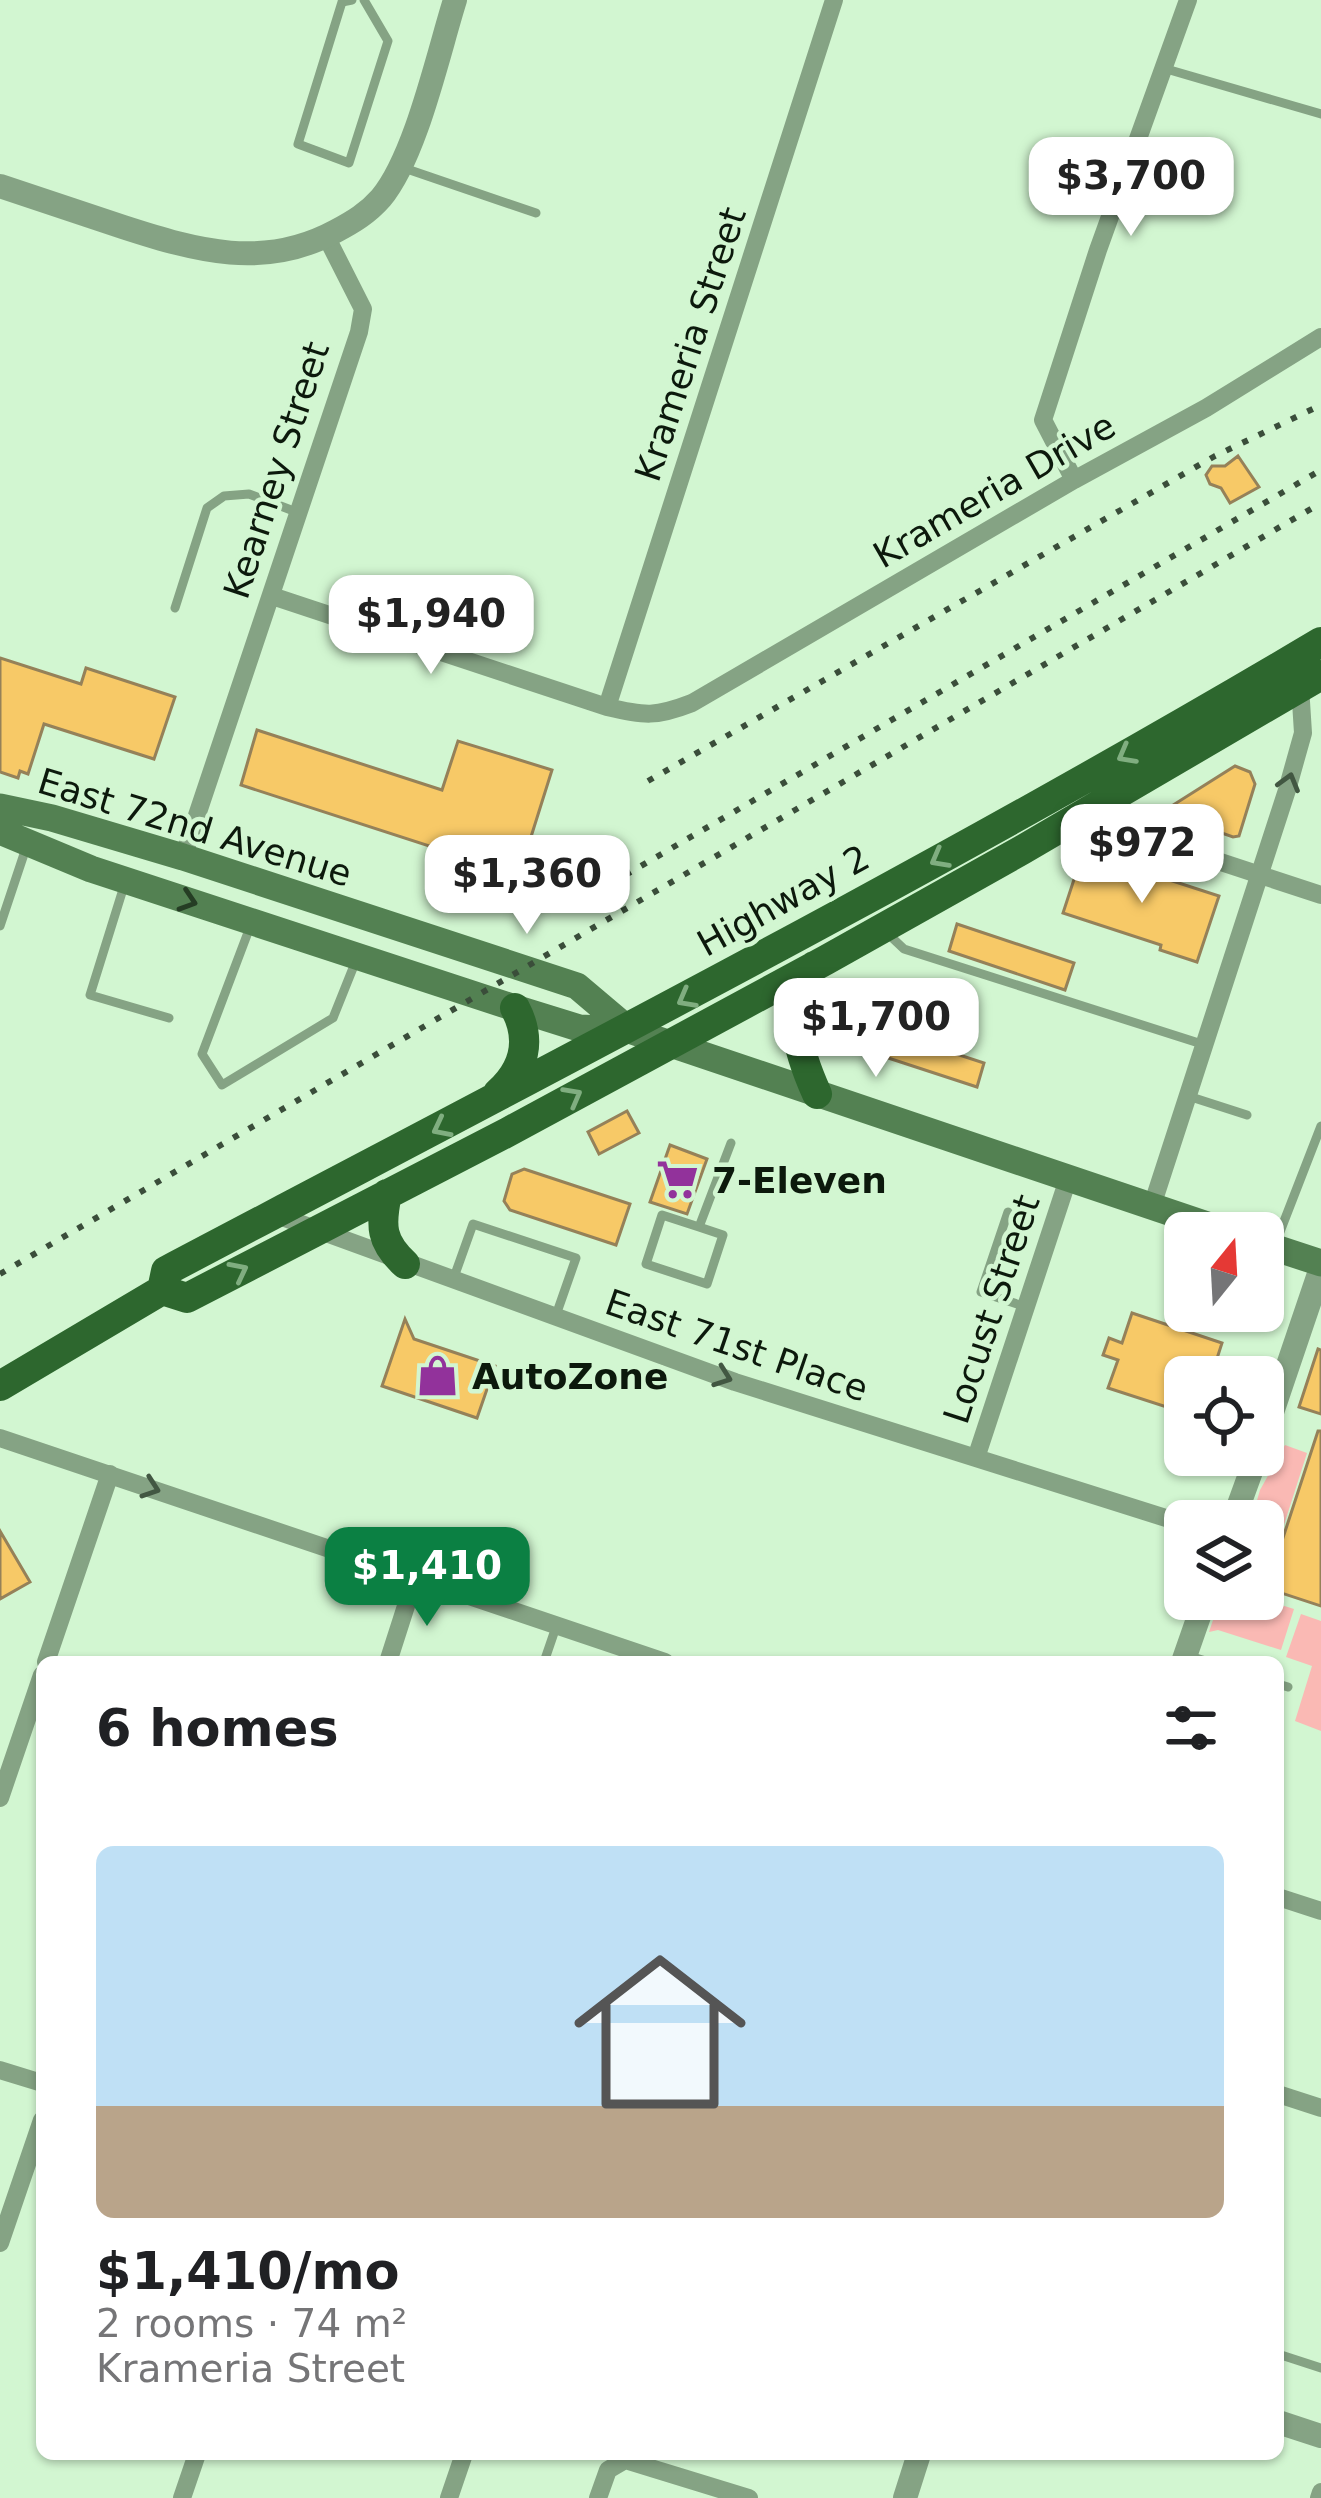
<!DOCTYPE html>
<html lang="en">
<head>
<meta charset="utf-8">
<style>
  :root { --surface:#fff; --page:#f6f6f6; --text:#202124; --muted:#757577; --accent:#0b8043 }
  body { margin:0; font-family:"DejaVu Sans",sans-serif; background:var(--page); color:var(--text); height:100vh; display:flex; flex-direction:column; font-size:45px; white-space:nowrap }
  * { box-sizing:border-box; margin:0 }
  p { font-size:39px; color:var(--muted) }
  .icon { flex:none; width:66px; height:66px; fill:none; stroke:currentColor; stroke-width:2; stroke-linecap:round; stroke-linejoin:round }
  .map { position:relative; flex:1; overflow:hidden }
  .panel { position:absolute; left:36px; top:1656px; width:1248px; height:804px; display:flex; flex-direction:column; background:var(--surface); border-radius:18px; box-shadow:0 3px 9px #0004 }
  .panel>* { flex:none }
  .needle { width:78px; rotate:18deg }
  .controls { position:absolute; left:1164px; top:1212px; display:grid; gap:24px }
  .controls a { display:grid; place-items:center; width:120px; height:120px; border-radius:18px; background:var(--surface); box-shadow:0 3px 9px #0004; font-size:60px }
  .price { position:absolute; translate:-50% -102px; padding:0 27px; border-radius:24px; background:#fff; color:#222; font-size:39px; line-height:78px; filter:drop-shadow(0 3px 6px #0008) }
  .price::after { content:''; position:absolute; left:50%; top:72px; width:36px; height:27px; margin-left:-18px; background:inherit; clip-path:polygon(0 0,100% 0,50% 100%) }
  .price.current { background:var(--accent); color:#fff }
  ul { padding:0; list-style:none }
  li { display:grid; align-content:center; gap:24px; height:636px; padding:0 60px }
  li span { display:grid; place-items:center; height:372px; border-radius:18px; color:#555 }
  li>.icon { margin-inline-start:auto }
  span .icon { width:216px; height:216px; fill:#fffc; stroke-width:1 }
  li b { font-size:51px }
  h2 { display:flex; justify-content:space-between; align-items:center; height:144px; padding:0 60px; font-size:51px }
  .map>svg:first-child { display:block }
  .green { fill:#fab9b4 }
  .building { fill:#f7c967; stroke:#958159; stroke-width:3 }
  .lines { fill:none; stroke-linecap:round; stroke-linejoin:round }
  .service { stroke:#85a384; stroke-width:9 }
  .minor { stroke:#85a384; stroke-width:18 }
  .tertiary { stroke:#85a384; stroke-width:24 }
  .secondary { stroke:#538152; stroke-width:27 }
  .primary { stroke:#2d672e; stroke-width:30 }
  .rail { stroke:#3a4d3a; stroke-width:6; stroke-dasharray:6 12; stroke-linecap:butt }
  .oneway { stroke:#80ae80 }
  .oneway2 { stroke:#425742 }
  .oneway3 { stroke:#253d24 }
  .labels { text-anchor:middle; stroke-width:9; stroke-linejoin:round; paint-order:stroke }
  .street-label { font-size:36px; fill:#0c190c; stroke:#d2f6d1 }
  .poi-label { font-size:36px; font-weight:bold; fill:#0c190c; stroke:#d2f6d1; text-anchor:start }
</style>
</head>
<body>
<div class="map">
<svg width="1321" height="2498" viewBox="0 0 1321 2498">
  <rect width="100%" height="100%" fill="#d2f6d1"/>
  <path class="green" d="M1285 1445 1307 1453 1275 1553 1263 1549V1521H1251L1260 1490Z
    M1220 1599H1262L1294 1609 1281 1650 1218 1630 1209 1632Z
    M1301 1614 1321 1621V1731L1295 1721 1312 1666 1286 1657Z"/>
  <path class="building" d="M1238 456 1259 487 1230 503 1221 488 1210 484 1206 475 1212 466H1225Z
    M0 658 81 684 86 668 175 697 154 759 44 724 28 774 20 771 18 778 0 772Z
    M257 730 442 790 458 741 552 770 519 875 241 785Z
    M1235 766 1250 772 1255 784 1239 836 1233 837 1162 812Z
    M1083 852 1219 896 1197 962 1160 950 1161 945 1063 913Z
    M957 924 1074 963 1065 990 949 951Z
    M862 999 849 1038 829 1030V1022L842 1009Z
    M936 1002 963 1012 954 1037 931 1016Z
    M886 1031 984 1063 977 1087 879 1055Z
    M627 1111 639 1133 599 1154 588 1132Z
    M670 1145 707 1159 687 1214 650 1202Z
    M524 1169 630 1204 616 1245 510 1210 504 1201 512 1174Z
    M1132 1313 1222 1343 1211 1377H1185V1413L1108 1388 1118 1360 1103 1355 1109 1338 1122 1343Z
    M405 1319 414 1339 495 1366 477 1418 382 1386Z
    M1318 1349 1321 1350V1414L1299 1407Z
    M1318 1431H1321V1606L1263 1587V1552L1277 1556Z
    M0 1531 30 1582 0 1599Z"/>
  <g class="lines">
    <path class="service" d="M352 0 342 2 298 144 349 163 388 41 364 0
      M1163 68 1321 114
      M404 168 536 213
      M175 608 207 508 224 496 249 494 299 513
      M124 886 90 995 169 1018
      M0 926 26 848
      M250 927 202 1054 222 1085 333 1018 357 958
      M886 932 904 949 1205 1045
      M1188 1096 1247 1115
      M1008 1212 981 1292 1026 1307
      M699 1227 723 1235 707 1284 646 1264 662 1215 699 1227 731 1143
      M1276 1242 1321 1126
      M453 1280 473 1224 576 1258 555 1318
      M1186 1655 1209 1662
      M544 1662 556 1627
      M1278 1684 1288 1687
      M1278 2354 1321 2368"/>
    <path class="minor" d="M1074 480 1043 420 1098 250 1188 0
      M272 596 607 707C645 716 656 717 692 703L1074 480 1206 408 1321 337
      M607 707 834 0
      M1081 816 1321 895
      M183 857 359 332 363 309 326 236
      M1152 1206 1287 790 1303 733 1300 686
      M274 1214 735 1382 1185 1524
      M0 1438 665 1662
      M976 1458 1068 1179
      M46 1662 110 1474
      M388 1662 415 1578
      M0 1798 42 1675
      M1278 1897 1321 1911
      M0 2070 42 2083
      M1278 2094 1321 2108
      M0 2243 42 2120
      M182 2498 197 2454
      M449 2498 464 2454
      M598 2498 608 2470 625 2460 749 2498
      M1319 2498 1321 2492"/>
    <path class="tertiary" d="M0 186C41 200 82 213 123 227 197 251 264 270 336 231 353 222 368 213 381 198 416 156 438 54 455 0
      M1263 1439 1321 1268
      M1233 1521 1257 1455
      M1183 1662 1205 1599
      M1278 2422 1321 2436
      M905 2498 919 2454"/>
    <path class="secondary" d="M0 807 52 818 183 857 577 986 629 1030
      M0 831 91 869 515 1008 579 1028 629 1030 1231 1233
      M1263 1244 1321 1263"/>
    <path class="primary" d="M814 966C786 1012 796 1047 817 1094
      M498 1093C525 1069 532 1040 515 1008
      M387 1194C380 1226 381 1242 405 1264
      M162 1290 187 1298 508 1132 826 960 1022 850 1321 675
      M0 1386 162 1290 166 1271C554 1066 944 866 1321 642"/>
    <path class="rail" d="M648 781 1215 456 1321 405
      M610 884 1321 470
      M0 1274 1321 503"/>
  </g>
  <defs><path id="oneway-chevron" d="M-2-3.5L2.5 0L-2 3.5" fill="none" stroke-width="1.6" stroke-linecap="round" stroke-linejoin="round" transform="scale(3)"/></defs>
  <g class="oneway">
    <use href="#oneway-chevron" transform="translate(1126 755) rotate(151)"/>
    <use href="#oneway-chevron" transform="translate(939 859) rotate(151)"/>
    <use href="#oneway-chevron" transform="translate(686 999) rotate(151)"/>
    <use href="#oneway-chevron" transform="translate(573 1096) rotate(-29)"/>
    <use href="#oneway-chevron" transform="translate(441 1128) rotate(153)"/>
    <use href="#oneway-chevron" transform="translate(239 1271) rotate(-27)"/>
  </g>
  <g class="oneway2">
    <use href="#oneway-chevron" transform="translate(1289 782) rotate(-74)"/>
    <use href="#oneway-chevron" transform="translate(723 1377) rotate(20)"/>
    <use href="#oneway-chevron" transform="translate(151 1488) rotate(19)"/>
  </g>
  <use class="oneway3" href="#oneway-chevron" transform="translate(188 901) rotate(18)"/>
  <defs>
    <symbol id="supermarket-bare" viewBox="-9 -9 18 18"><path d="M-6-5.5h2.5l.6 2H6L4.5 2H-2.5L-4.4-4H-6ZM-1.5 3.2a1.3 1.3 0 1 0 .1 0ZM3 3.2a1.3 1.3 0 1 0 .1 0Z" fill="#92329b" stroke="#d2f6d1" stroke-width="2.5" paint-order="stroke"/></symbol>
    <symbol id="shop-bare" viewBox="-9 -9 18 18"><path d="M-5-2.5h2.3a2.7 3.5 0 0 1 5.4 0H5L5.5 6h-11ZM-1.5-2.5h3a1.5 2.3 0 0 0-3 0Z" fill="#92329b" stroke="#d2f6d1" stroke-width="2.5" paint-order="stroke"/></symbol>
  </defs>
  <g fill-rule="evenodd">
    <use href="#supermarket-bare" x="648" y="1150" width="59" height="59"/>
    <use href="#shop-bare" x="408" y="1346" width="59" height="59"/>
  </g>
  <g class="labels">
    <g class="street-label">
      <text transform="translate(690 344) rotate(-72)" y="13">Krameria Street</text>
      <text transform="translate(276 470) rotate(-72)" y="13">Kearney Street</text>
      <text transform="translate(994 490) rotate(-30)" y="13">Krameria Drive</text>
      <text transform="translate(195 827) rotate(17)" y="13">East 72nd Avenue</text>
      <text transform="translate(783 900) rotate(-29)" y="13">Highway 2</text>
      <text transform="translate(991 1309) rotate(-72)" y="13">Locust Street</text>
      <text transform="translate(737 1345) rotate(19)" y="13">East 71st Place</text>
    </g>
    <g class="poi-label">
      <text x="712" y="1193">7-Eleven</text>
      <text x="472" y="1389">AutoZone</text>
    </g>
  </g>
</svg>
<div class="controls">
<a><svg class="needle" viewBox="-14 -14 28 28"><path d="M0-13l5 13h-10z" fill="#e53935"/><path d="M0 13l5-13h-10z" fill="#757577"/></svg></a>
<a><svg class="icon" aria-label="locate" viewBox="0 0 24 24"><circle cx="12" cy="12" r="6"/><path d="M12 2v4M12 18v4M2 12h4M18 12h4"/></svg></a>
<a><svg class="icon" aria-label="layers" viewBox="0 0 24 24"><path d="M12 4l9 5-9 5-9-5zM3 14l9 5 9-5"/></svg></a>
</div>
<b class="price" style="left:1131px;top:239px">$3,700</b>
<b class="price" style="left:431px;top:677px">$1,940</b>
<b class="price" style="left:1142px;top:906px">$972</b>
<b class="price" style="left:527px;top:937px">$1,360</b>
<b class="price" style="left:876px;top:1080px">$1,700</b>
<b class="price current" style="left:427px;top:1629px">$1,410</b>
<section class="panel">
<h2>6 homes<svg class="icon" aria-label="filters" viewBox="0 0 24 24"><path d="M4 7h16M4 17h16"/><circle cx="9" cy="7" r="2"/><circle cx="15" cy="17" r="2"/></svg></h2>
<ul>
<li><span style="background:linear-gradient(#bfe0f5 70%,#b9a48a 0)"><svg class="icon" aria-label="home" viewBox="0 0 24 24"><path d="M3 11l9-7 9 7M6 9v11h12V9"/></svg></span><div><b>$1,410/mo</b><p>2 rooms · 74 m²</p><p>Krameria Street</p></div></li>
</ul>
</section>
</div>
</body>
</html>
